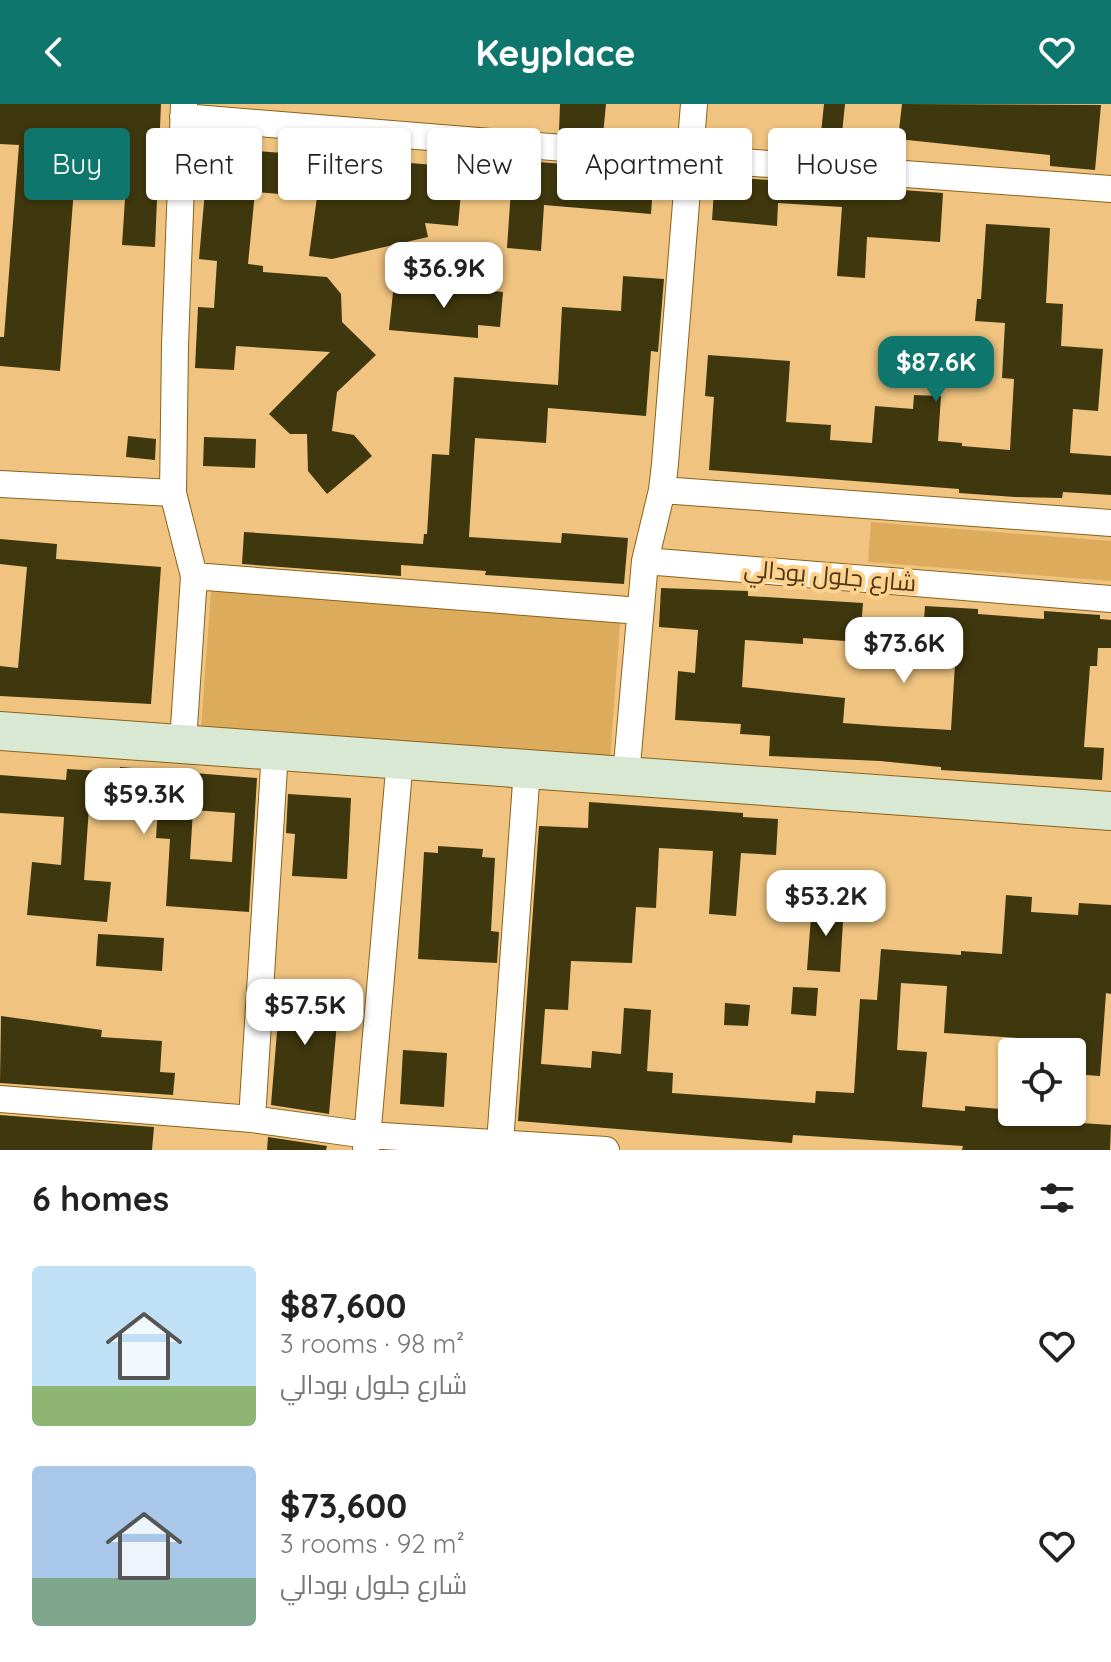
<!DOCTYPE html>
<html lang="en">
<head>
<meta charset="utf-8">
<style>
  :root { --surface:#fff; --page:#f6f6f6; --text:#222; --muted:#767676; --accent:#0f766e }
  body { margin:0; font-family:Quicksand,Cairo,sans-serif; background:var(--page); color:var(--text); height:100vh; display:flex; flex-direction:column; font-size:30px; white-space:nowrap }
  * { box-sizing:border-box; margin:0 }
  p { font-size:26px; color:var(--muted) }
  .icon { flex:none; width:44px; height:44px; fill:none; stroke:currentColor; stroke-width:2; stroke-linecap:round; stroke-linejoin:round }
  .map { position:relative; height:1046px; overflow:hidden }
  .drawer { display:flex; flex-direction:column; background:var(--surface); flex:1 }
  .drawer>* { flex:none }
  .top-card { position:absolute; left:24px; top:24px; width:1064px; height:72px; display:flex; gap:16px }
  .controls { position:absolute; left:998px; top:934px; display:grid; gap:16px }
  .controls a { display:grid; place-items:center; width:88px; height:88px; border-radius:8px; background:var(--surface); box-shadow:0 2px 6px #0004; font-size:40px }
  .price { position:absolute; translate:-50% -68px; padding:0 18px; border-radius:16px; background:#fff; color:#222; font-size:26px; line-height:52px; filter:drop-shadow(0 2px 4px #0008) }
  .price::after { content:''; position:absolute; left:50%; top:48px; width:24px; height:18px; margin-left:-12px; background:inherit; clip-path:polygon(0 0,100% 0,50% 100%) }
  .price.on { background:var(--accent); color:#fff }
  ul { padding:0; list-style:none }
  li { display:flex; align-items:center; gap:24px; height:200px; padding:0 32px }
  li span { display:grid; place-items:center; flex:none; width:224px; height:160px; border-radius:8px; color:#555 }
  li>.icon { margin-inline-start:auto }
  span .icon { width:96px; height:96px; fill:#fffc; stroke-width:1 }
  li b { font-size:34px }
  h2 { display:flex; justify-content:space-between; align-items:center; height:96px; padding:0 32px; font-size:34px }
  .tag { padding:0 28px; border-radius:8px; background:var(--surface); box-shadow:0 2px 6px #0004; font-size:28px; line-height:72px }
  .tag.on { background:var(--accent); color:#fff }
  header { display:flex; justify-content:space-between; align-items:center; height:104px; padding:0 32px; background:var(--accent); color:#fff; font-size:36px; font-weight:700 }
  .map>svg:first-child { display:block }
  .green { fill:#dcab5c }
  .building { fill:#3f370d; fill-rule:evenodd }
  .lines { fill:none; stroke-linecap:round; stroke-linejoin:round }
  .street-casing { stroke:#8a6218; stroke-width:28 }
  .secondary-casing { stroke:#8a6218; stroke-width:40 }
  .street { stroke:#fff; stroke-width:26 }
  .secondary { stroke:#d8e8d2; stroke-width:38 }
  .labels { text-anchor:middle; stroke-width:8; stroke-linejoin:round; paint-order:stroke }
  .street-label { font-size:24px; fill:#49371b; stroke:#fed18c }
</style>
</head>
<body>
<header><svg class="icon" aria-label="back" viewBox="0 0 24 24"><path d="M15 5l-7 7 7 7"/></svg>Keyplace<svg class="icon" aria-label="heart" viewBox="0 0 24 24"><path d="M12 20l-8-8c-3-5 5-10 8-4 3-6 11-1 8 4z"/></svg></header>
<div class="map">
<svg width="1111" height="1046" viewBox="0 0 1111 1046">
  <rect width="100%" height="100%" fill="#f0c480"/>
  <path class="green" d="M871 418 1111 437V477L868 458Z
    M212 474 621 505 610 656 201 624Z"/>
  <path class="building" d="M0 0H161L155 143 122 141 128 49 77 45 60 267 0 262V233H4L19 41 0 40Z
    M560 0H606L603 31 559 28Z
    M824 0H845L840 49 819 48Z
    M902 0 1101 1 1095 66 1050 62V51L898 35Z
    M218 44 435 61 436 53 464 55 458 122 425 119 428 133 332 155 309 152 317 93 255 88 248 160 263 162V168L327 173 341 190 342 218 376 251 337 288 332 327 354 331 372 352 327 390 308 367 307 330H290L269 310 330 248 236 242 234 266 195 264 198 203 214 204 217 157 199 155 205 87H214Z
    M513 56 654 67 651 110 544 101 541 147 507 144Z
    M715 72 943 89 940 138 867 133 865 174 837 172 842 103 778 99 777 122 712 116Z
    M986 120 1050 124 1046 199 1063 200 1061 242 1103 245 1098 307 1073 305 1070 349 1111 352V391L1063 388 1062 394 1015 393 959 389V385L709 366 714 293 705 292 708 251 790 257 786 318 831 321 830 336 872 339 875 302 913 305 914 291 941 292 938 337 962 339V342L1010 346 1014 275 1002 274 1005 219 975 217 977 195H981Z
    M623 172 664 175 658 248 651 247 646 312 548 304 546 339 475 334 469 433 561 439 562 429 628 434 624 480 485 471 486 467 401 461V472L242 460 244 428 423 440 424 430H427L432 350 449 351 454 273 558 281 562 203 621 207Z
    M394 179 503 188 500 223 478 221V234L389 226Z
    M128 332 156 335 155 356 126 353Z
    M204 333 256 335 255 364 203 362Z
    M0 435 57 440 56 455 161 463 151 600 0 592V562L18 564 27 463 0 460Z
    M661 484 748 487V492L863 499 860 538 803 534V540L745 536 742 583 845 594 843 619 883 622 951 626 955 560 921 558 925 502 978 505V510L1044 515V507L1100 511V515L1111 516V544H1098L1097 562H1090L1084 643 1104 644 1102 676 941 666V663L880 657 769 652 770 632 740 630 741 620 675 616 678 567 695 569 698 526 659 523Z
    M120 663 257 674 249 808 166 802 170 735 156 734 158 703 103 699 102 704 89 703 84 776 111 778 107 818 27 811 32 758 61 761 64 713 0 709V671L66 676 67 665 120 668ZM193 706 235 709 232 758 190 755Z
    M288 690 351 694 347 775 292 772 295 730 286 729Z
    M589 698 743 709V713L778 715 776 751 741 749 736 812 709 810 713 747 659 744 656 804 636 803 632 859 571 857 568 906 545 905 541 960 591 964 592 947 621 950 624 904 651 906 647 967 673 969 672 989 815 999 816 987 854 989 860 895 877 896 881 845 961 851V847L1002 850 1006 791 1032 793 1031 808 1078 811 1079 799 1111 801V890L1106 889 1100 972 1072 970V948H1031L1032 935 944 929 947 882 901 879 897 946 927 948 922 1003 965 1007V1002L1012 1006V1008H1022L1021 1015 1111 1021 1110 1046H962L963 1042 793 1031 792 1039 518 1017 539 722 588 724Z
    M438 742 483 745 482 753 495 754 491 827 499 828 497 859 418 855 424 748 438 749Z
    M812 799 844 801 840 868 807 866Z
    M98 830 164 834 162 867 96 862Z
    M281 879 340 884 329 1010 271 1001Z
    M793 883 818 884 816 912 791 910Z
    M725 899 750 901 748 922 724 921Z
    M1 912 102 926 101 933 162 937 160 968 175 969 173 991 0 979Z
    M403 946 447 949 444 1003 400 1000Z
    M0 1011 154 1023 152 1046H0Z
    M268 1033 327 1042 326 1046H267Z"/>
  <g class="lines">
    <defs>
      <path id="street" d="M183 13 687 54 1111 85
        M0 380 173 389
        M662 386 1111 419
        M645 457 1111 495
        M194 472 640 507
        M183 638 194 472 173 389 175 241 184 0
        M626 672 645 457 662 386 665 360 694 0
        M0 995 252 1015 367 1031 606 1046
        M252 1015 275 647
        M500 1039 527 665
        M366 1046 400 655"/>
      <path id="secondary" d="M0 627 1111 707"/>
    </defs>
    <use href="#street" class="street-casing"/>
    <use href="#secondary" class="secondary-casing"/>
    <use href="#street" class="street"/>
    <use href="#secondary" class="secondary"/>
  </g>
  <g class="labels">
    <g class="street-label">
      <text transform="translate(830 472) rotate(5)" y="8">شارع جلول بودالي</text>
    </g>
  </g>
</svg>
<div class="controls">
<a><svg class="icon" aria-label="locate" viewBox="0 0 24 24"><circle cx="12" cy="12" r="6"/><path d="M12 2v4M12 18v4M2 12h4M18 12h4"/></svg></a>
</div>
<b class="price" style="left:444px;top:206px">$36.9K</b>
<b class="price on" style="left:936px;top:300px">$87.6K</b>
<b class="price" style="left:904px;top:581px">$73.6K</b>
<b class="price" style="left:144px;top:732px">$59.3K</b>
<b class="price" style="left:826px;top:834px">$53.2K</b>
<b class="price" style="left:305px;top:943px">$57.5K</b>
<div class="top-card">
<a class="tag on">Buy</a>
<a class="tag">Rent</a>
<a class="tag">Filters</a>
<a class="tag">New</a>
<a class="tag">Apartment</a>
<a class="tag">House</a>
</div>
</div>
<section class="drawer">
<h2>6 homes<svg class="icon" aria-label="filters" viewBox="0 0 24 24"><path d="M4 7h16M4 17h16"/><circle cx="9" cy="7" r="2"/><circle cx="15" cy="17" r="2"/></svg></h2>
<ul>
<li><span style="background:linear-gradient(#bfe0f5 75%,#8fb573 0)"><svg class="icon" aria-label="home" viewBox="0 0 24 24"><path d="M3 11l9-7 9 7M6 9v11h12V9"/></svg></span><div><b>$87,600</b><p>3 rooms · 98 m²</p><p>شارع جلول بودالي</p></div><svg class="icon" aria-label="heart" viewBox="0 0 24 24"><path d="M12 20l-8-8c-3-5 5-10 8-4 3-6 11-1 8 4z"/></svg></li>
<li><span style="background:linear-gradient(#a9c7e8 70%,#7fa58c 0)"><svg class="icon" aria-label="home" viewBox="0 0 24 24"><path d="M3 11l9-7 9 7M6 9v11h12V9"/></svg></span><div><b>$73,600</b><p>3 rooms · 92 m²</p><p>شارع جلول بودالي</p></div><svg class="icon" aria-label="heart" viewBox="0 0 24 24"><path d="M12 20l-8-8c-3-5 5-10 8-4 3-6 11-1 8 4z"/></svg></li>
</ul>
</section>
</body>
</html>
